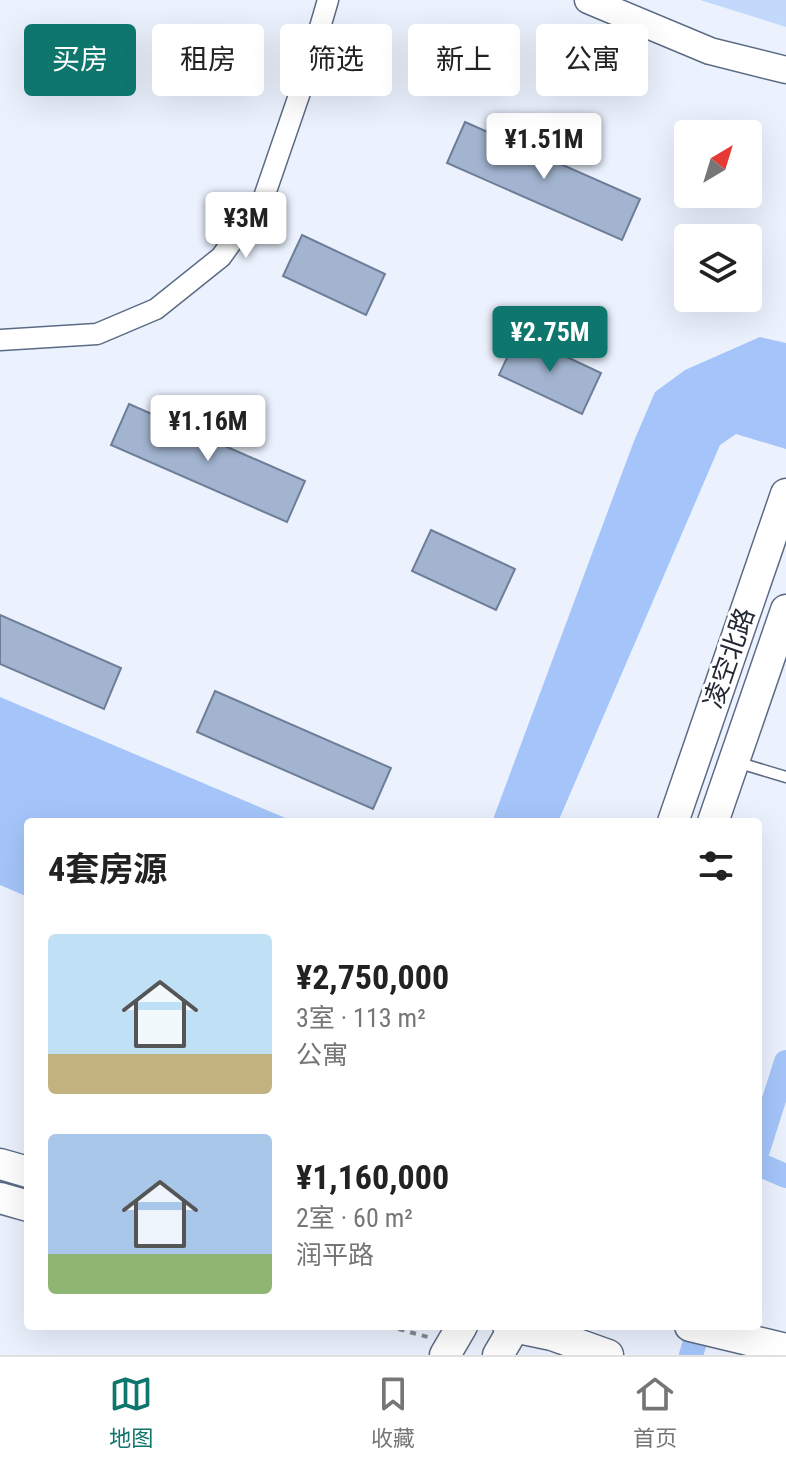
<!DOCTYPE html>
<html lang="zh">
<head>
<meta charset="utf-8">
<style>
  :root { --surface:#fff; --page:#f2f2f2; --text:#222; --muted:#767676; --line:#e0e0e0; --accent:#0f766e }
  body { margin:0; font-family:"Roboto Condensed","Noto Sans SC",sans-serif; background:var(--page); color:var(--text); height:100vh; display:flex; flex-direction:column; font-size:30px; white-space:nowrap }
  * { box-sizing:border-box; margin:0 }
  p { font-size:26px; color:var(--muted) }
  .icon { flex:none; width:44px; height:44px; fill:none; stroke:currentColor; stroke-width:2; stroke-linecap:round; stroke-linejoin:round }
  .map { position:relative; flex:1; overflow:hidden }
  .sheet { position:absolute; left:24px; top:818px; width:738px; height:512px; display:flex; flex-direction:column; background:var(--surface); border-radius:8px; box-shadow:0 8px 32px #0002 }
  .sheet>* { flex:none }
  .hud { position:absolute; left:24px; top:24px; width:738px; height:72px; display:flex; gap:16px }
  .needle { width:52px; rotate:38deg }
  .controls { position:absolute; left:674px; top:120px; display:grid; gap:16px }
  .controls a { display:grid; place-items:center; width:88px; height:88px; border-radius:8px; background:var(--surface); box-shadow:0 8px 32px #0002; font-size:40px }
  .price { position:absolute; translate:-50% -68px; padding:0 18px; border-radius:8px; background:#fff; color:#222; font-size:26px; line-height:52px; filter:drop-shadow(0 2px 4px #0008) }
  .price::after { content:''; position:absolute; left:50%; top:48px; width:24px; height:18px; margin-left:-12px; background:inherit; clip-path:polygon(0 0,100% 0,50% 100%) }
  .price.on { background:var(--accent); color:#fff }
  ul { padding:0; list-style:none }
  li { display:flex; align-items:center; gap:24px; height:200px; padding:0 24px }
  li span { display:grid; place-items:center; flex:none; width:224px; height:160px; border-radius:8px; color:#555 }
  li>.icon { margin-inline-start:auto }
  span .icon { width:96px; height:96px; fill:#fffc; stroke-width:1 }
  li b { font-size:34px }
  h2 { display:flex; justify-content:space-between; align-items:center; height:96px; padding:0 24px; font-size:34px }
  .pill { padding:0 28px; border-radius:8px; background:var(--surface); box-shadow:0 8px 32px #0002; font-size:28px; line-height:72px }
  .pill.on { background:var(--accent); color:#fff }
  .tab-bar { display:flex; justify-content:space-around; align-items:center; height:112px; border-top:2px solid var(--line); background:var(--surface); font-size:22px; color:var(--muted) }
  .tab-bar a { display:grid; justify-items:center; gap:4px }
  .tab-bar .on { color:var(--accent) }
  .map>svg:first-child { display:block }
  .green { fill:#c3d9fc }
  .water { fill:#a5c5fa }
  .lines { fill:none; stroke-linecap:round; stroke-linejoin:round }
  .canal { stroke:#a5c5fa; stroke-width:24 }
  .building { fill:#a2b4d0; stroke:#6e7e98; stroke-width:2 }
  .service-casing { stroke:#5c6b85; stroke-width:13 }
  .minor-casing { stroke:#5c6b85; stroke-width:23 }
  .tertiary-casing { stroke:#5c6b85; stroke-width:29 }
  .secondary-casing { stroke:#5c6b85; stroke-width:33 }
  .path { stroke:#838a95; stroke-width:4; stroke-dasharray:6 6; stroke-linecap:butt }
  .service { stroke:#fff; stroke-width:10 }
  .minor { stroke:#fff; stroke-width:20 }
  .tertiary { stroke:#fff; stroke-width:26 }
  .secondary { stroke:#fff; stroke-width:30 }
  .labels { text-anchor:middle; stroke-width:6; stroke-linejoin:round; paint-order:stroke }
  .street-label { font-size:26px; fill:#232934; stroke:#fff }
</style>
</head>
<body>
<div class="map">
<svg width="786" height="1355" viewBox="0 0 786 1355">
  <rect width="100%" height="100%" fill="#ebf2fe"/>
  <path class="green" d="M700 0H786V27Z"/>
  <path class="water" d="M760 337 786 343V449L736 434 720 445 558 822H492L634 441 655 392 685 370Z
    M0 697 295 822H28V897L0 885Z"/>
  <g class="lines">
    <path class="canal" d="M758 1150 786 1062
      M758 1164 786 1176
      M691 1355 700 1326"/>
  </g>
  <path class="building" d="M465 122 640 199 622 240 447 163Z
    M302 235 385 274 366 315 283 276Z
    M518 334 601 373 582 414 499 375Z
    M129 404 305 481 287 522 111 445Z
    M431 530 515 569 496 610 412 571Z
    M0 615 121 668 104 709 0 664Z
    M215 691 391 768 373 809 197 732Z"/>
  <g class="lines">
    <defs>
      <path id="service" d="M736 762 786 777"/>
      <path id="minor" d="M0 340 97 334 156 309 221 257 264 197 306 75 328 0"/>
      <path id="tertiary" d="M588 0 710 51 786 70"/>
      <path id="secondary" d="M673 822 786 494
        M713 822 786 610
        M0 1164 28 1172
        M0 1198 28 1206
        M508 1326 552 1335 608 1355
        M690 1326 786 1349
        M445 1355 462 1326
        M498 1355 515 1326"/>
    </defs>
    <use href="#service" class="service-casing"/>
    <use href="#minor" class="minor-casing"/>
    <use href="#tertiary" class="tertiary-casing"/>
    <use href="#secondary" class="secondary-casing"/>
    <path class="path" d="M387 1326 428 1337"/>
    <use href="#service" class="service"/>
    <use href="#minor" class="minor"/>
    <use href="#tertiary" class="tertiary"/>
    <use href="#secondary" class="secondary"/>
  </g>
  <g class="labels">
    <g class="street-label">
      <text transform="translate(729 658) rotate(-71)" y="9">凌空北路</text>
    </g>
  </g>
</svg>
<div class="controls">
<a><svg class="needle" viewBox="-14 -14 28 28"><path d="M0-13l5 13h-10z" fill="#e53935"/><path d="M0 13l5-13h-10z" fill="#767676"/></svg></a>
<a><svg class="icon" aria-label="layers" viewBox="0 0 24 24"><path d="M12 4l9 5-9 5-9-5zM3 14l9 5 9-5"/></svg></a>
</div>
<b class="price" style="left:544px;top:181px">¥1.51M</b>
<b class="price" style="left:246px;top:260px">¥3M</b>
<b class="price on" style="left:550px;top:374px">¥2.75M</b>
<b class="price" style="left:208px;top:463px">¥1.16M</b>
<div class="hud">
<a class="pill on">买房</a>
<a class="pill">租房</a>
<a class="pill">筛选</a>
<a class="pill">新上</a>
<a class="pill">公寓</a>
</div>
<section class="sheet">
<h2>4套房源<svg class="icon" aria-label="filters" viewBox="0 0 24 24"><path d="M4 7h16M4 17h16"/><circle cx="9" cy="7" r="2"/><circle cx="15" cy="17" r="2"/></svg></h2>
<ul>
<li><span style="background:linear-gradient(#bfe0f5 75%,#c2b280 0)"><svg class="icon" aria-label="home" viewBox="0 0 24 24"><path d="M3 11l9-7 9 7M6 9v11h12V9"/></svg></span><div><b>¥2,750,000</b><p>3室 · 113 m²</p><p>公寓</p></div></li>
<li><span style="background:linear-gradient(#a9c7e8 75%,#8fb573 0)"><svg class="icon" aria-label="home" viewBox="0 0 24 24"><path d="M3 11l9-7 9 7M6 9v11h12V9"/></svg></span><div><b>¥1,160,000</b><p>2室 · 60 m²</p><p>润平路</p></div></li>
</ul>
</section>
</div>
<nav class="tab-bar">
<a class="on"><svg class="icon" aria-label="map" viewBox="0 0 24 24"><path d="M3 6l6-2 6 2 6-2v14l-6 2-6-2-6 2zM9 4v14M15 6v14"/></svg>地图</a>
<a><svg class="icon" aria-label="saved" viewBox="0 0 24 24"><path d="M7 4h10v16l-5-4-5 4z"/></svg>收藏</a>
<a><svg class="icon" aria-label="home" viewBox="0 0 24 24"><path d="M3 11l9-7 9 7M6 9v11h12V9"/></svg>首页</a>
</nav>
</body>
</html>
